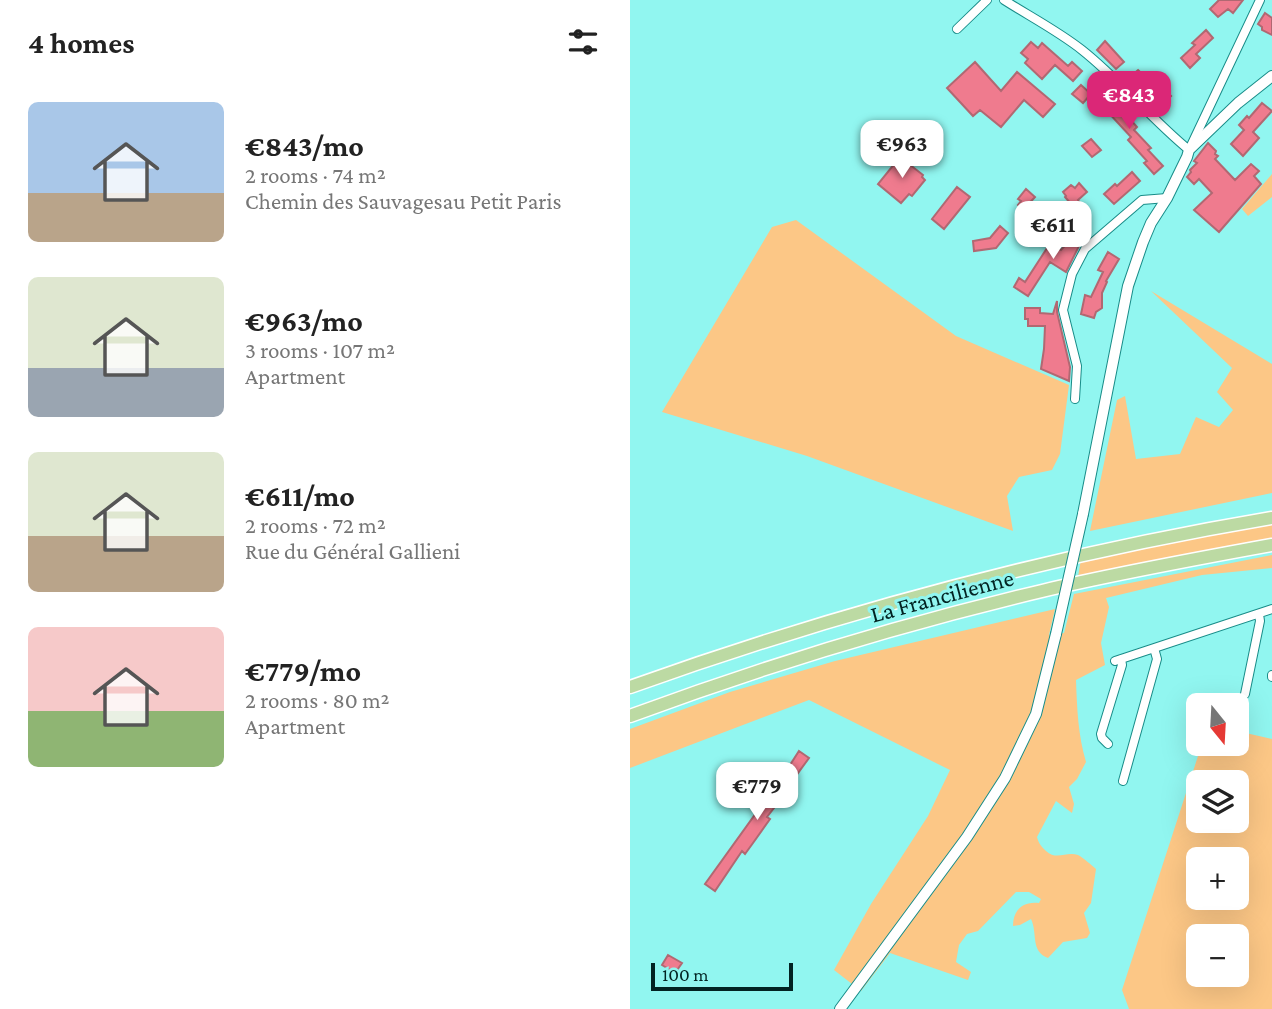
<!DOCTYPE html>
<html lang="en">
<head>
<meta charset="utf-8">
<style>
  :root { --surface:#fff; --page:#f6f6f6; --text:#222; --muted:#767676; --accent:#db2777 }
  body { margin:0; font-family:"Crimson Pro",serif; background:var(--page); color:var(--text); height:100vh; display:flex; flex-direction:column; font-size:26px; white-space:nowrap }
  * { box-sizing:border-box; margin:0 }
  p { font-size:23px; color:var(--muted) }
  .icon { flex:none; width:38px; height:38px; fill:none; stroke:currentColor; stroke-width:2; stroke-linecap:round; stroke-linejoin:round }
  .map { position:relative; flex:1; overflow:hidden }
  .details { display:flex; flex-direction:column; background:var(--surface); width:630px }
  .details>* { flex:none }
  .needle { width:46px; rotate:162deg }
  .tools { position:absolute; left:556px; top:693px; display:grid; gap:14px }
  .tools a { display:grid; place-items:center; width:63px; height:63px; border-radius:10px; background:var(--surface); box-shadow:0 7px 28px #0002; font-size:35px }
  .scale { position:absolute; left:21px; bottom:18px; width:142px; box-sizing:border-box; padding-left:7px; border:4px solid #022322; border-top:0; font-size:19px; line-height:24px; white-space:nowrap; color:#022322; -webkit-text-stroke:5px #91f6f0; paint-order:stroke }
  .price { position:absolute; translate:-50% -60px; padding:0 16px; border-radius:14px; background:#fff; color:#222; font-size:23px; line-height:46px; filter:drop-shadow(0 2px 4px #0008) }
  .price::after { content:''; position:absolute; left:50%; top:42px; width:21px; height:16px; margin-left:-10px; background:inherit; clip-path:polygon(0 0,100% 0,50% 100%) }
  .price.on { background:var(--accent); color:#fff }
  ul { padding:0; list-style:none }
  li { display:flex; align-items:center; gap:21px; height:175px; padding:0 28px }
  li span { display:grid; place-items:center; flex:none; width:196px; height:140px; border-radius:10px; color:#555 }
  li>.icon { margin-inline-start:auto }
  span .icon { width:84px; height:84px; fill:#fffc; stroke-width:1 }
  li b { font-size:30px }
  h2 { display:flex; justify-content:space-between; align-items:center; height:84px; padding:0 28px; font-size:30px }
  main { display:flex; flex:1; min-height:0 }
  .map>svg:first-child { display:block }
  .green { fill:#fcc786; fill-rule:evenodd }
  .building { fill:#ef7b8e; stroke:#b16872; stroke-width:2 }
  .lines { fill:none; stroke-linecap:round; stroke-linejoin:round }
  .minor-casing { stroke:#188c88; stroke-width:10 }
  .tertiary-casing { stroke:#188c88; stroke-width:12 }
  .trunk-casing { stroke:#fff; stroke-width:15 }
  .minor { stroke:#fff; stroke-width:8 }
  .tertiary { stroke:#fff; stroke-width:10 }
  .trunk { stroke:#bcdaa3; stroke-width:12 }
  .tertiary-bridge-casing { stroke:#188c88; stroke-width:12; stroke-linecap:butt }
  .tertiary-bridge { stroke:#fff; stroke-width:10 }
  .labels { text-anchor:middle; stroke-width:6; stroke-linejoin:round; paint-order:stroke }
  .street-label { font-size:24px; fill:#022322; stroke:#91f6f0 }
</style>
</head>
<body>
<main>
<section class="details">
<h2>4 homes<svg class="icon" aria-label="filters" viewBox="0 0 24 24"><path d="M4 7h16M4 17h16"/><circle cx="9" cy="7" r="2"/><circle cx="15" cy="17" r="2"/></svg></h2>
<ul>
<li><span style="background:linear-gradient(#a9c7e8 65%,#b9a48a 0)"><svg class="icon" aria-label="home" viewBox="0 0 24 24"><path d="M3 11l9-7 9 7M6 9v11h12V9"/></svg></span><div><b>€843/mo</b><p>2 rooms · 74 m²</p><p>Chemin des Sauvagesau Petit Paris</p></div></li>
<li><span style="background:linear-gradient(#dfe7d0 65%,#9aa5b1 0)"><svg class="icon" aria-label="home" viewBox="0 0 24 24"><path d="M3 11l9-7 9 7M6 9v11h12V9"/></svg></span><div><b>€963/mo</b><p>3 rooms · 107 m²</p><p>Apartment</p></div></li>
<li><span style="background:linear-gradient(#dfe7d0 60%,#b9a48a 0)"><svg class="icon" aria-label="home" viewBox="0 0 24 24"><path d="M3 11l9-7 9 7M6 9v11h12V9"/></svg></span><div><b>€611/mo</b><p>2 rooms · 72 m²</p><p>Rue du Général Gallieni</p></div></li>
<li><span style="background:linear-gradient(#f6c9c9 60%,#8fb573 0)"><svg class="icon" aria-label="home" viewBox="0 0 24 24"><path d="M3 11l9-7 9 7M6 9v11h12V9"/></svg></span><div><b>€779/mo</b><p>2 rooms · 80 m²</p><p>Apartment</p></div></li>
</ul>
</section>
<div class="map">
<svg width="642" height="1009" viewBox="0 0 642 1009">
  <rect width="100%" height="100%" fill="#91f6f0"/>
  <path class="green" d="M642 174V197L618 216 612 209Z
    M166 220 326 336 439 385 430 454 422 470 389 477 377 496 383 531 177 456 32 412 142 227Z
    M521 291 642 364V493L460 531 487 400 495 396 506 459 550 454 566 417 589 427 603 410 587 392 602 368Z
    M642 523V539L517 562 448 577 451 559Z
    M642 555V568L572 575 476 598 479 607 471 643 475 665 446 680C447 708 448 735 456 762L447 779 439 787 444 804 442 813 426 801 407 837C409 844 411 846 416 851 427 861 436 851 448 855 454 858 461 865 466 869L461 903 454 913 460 933 457 938 433 942 418 958C400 951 408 934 401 919L390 925 383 926C383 910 393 901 409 903L411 899 399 892H386L348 931 337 934 329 945 326 962 341 972 338 980 260 953 231 991 204 970 241 904 298 816 320 770 179 700 0 768V729L100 692 205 661 425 609 419 635 434 633 444 594Z
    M607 731 642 739V1009H499L492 990 568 756 577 744H607ZM569 782H607V821H569ZM569 859H607V898H569ZM569 936H607V975H569Z"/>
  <path class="building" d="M589 0H613L603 13 598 9 588 17 580 9Z
    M635 13 642 18V35L632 30V27L628 24Z
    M576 30 583 38 566 54 570 58 560 68 551 58 565 45 562 43Z
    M475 41 494 62 486 69 467 50Z
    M401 42 408 48 412 43 438 66 442 62 452 71 443 81 425 65 412 79 395 63 398 59 391 53Z
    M345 62 371 91 387 72 425 104 413 117 394 100 371 127 350 110 343 116 317 88Z
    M508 70 527 89 531 86 541 96 534 103 537 106 531 112 499 78Z
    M451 85 461 94 453 103 442 94Z
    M467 93 481 105 485 102 507 127 504 130 521 148 518 150 533 166 524 174 514 163 517 161 498 140 501 137 477 111 475 114 463 104 466 100 463 96Z
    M632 103 642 111 623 132 629 138 613 156 601 144 614 130 609 125 617 116 619 118Z
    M461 139 471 150 462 157 452 146Z
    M578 143 586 151 585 154 588 156 585 159 605 180 621 164 629 171 624 176 631 184 589 232 564 210 582 193 569 179 564 184 557 177 561 172 560 170 567 163 564 161Z
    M270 157 293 175 292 177 295 180 282 196 279 194 271 203 248 184Z
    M502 172 510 181 484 204 474 194 485 184 487 186Z
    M449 183 457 192 448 200 453 207 448 212 435 197 436 196 433 192 441 185 445 188Z
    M327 187 340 197 314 229 302 219Z
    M396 189 405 197 393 210 388 205 391 201 388 199Z
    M370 226 378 233 366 248 344 251 343 241 360 238Z
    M450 229 459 237 449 246 436 272 420 262 398 296 384 287 389 278 395 282 421 242 425 247 431 250Z
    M478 252 489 259 476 281 477 282 472 293V308L466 312 464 318 451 314 455 295 461 297 473 272 468 270Z
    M427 301V312L440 367 439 381 411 369 414 349 415 326H398V319H395V308H410V313L423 314Z
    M169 751 179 758 163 780 165 781 137 817 140 819 123 843 115 854 112 851 85 891 75 884 139 795 140 796Z
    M38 955 52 963 45 973 32 965Z"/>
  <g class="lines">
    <defs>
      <path id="minor" d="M374 0C399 16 428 31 452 50 490 80 521 119 559 150L630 0
        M327 29 357 0
        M445 399 447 366 433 310 442 274 455 249 512 200 537 198
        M485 661 642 609
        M642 677V675
        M615 694 630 621 629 614
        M478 744 472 738 471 734 492 665 491 659
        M493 781 527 659 524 648"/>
      <path id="tertiary" d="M453 514 498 286 513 242 521 223 537 198 557 157 559 150 608 103 642 76
        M210 1009 337 837 375 778 406 714 426 634"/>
      <path id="trunk" d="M0 687C210 612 422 555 642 518
        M0 716C135 666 273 624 412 591 488 573 565 559 642 545"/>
    </defs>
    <use href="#minor" class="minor-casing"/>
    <use href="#tertiary" class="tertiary-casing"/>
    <use href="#trunk" class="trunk-casing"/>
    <use href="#minor" class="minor"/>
    <use href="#tertiary" class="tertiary"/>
    <use href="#trunk" class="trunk"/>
    <defs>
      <path id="tertiary-bridge" d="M426 634 453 514"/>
    </defs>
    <use href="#tertiary-bridge" class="tertiary-bridge-casing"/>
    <use href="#tertiary-bridge" class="tertiary-bridge"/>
  </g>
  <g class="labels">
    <g class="street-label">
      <text transform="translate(312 596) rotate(-15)" y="8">La Francilienne</text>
    </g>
  </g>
</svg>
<div class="tools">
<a><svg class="needle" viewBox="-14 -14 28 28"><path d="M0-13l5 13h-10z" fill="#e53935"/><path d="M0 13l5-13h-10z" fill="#767676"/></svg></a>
<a><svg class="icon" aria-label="layers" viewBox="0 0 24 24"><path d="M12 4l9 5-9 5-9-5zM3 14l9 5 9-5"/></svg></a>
<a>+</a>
<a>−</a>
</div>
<div class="scale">100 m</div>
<b class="price on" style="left:499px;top:131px">€843</b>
<b class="price" style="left:272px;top:180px">€963</b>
<b class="price" style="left:423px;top:261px">€611</b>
<b class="price" style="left:127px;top:822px">€779</b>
</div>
</main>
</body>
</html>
